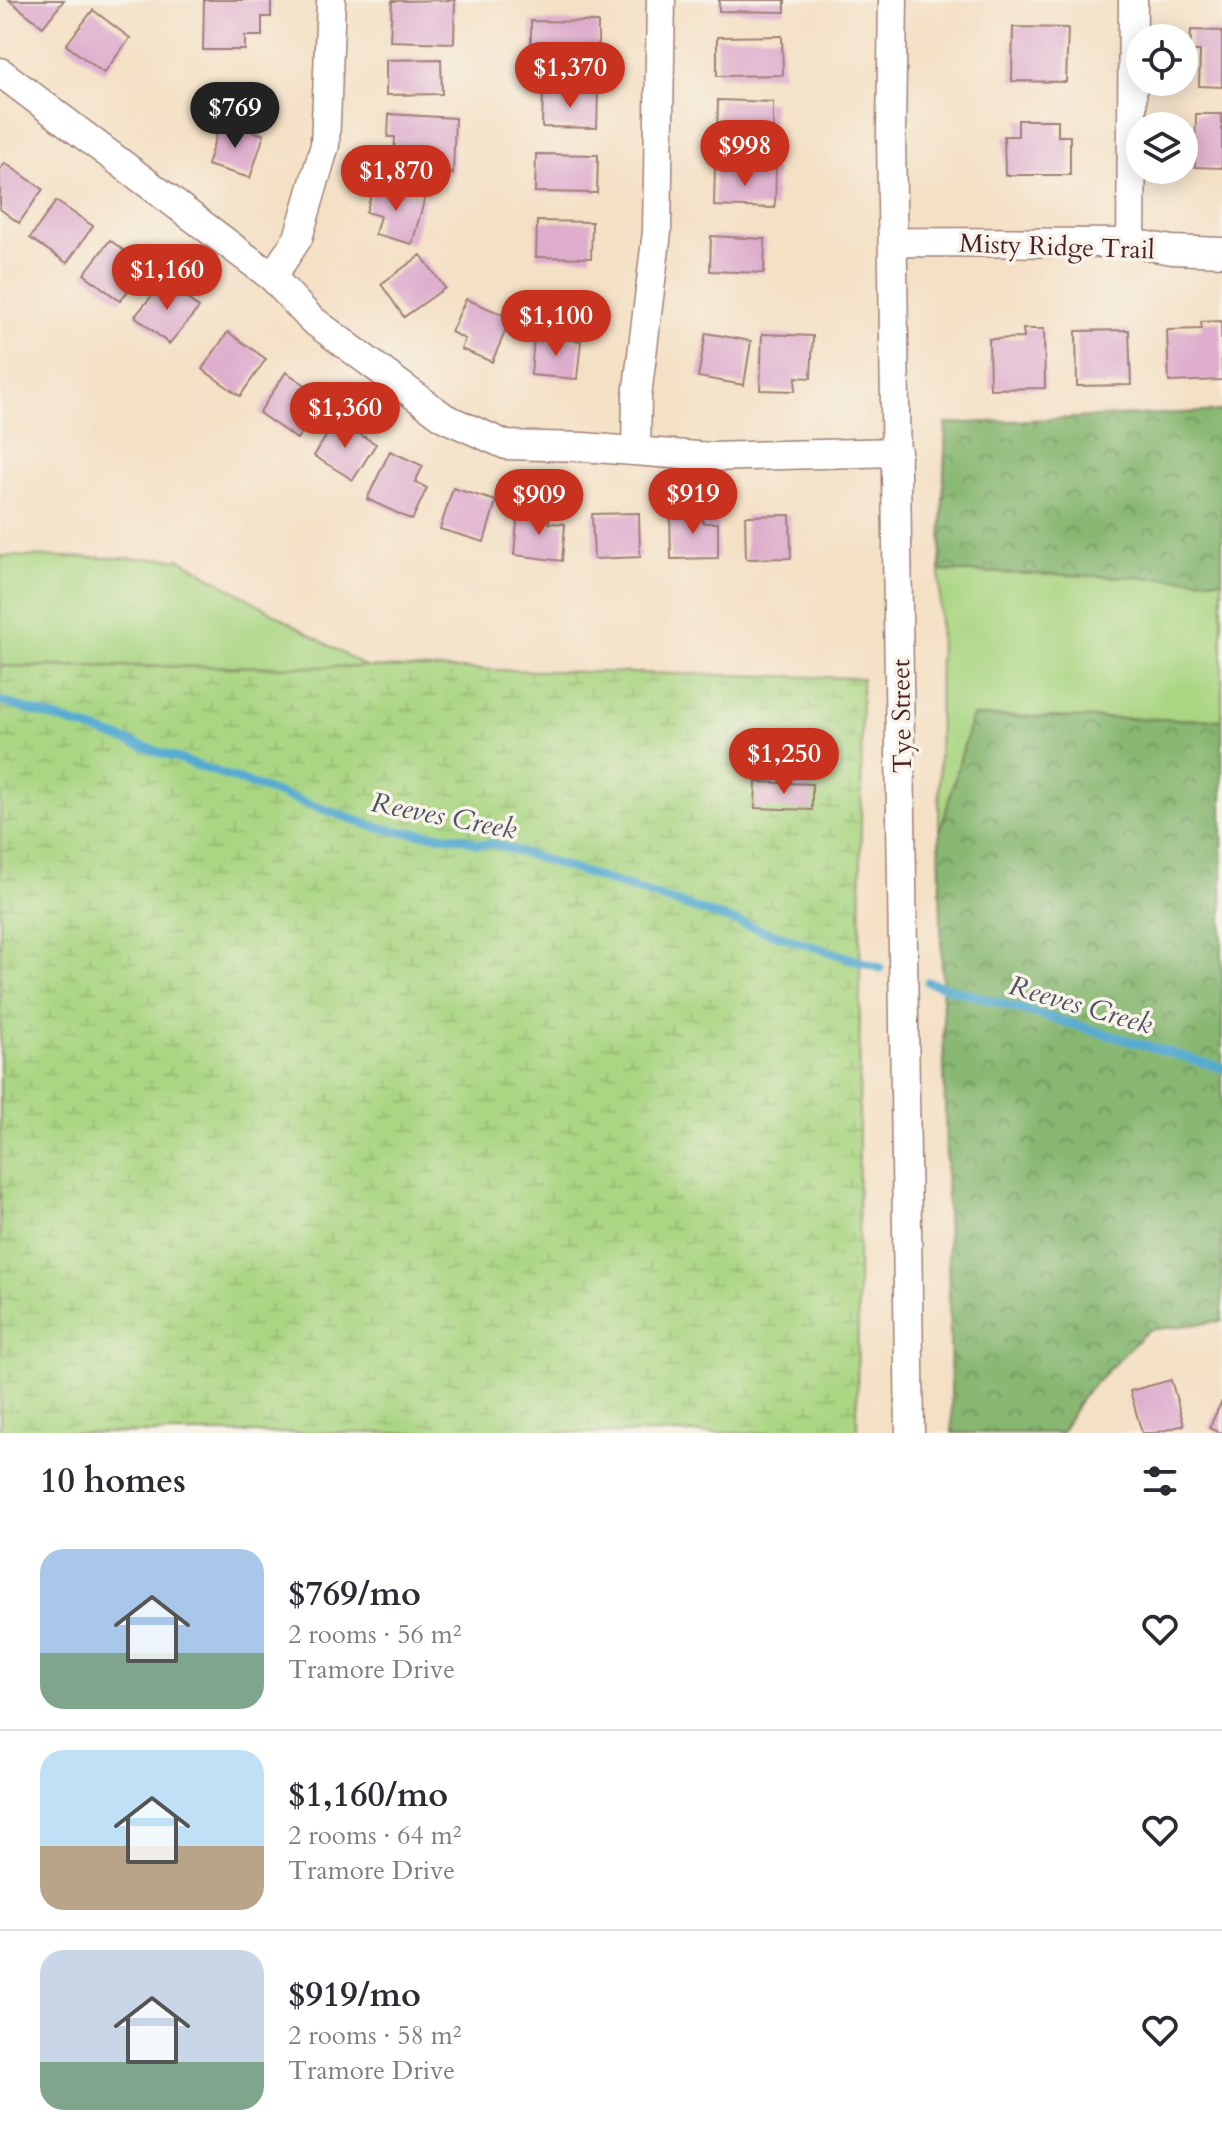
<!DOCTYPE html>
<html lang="en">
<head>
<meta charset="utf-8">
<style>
  :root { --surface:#fff; --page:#f7f7f7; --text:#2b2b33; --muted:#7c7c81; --line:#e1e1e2; --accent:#c8321e }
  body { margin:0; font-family:Cardo,serif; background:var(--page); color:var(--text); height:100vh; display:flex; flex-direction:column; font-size:30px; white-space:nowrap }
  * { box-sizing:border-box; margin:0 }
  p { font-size:26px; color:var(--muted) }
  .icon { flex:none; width:44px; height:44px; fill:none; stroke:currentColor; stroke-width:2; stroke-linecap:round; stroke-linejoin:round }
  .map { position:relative; height:1433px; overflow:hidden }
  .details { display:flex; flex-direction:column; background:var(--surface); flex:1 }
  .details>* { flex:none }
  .fabs { position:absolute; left:1126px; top:24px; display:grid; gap:16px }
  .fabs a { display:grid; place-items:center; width:72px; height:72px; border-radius:50%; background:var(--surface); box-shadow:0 4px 20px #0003; font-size:40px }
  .price { position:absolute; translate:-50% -68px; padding:0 18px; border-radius:28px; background:var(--accent); color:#fff; font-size:26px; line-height:52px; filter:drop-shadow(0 2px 4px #0008) }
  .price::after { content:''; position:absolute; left:50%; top:48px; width:24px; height:18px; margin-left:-12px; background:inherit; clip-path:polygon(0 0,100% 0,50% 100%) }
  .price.on { background:#222; color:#fff }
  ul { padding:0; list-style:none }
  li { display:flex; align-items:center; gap:24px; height:200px; padding:0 40px }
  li+li { border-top:2px solid var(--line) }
  li span { display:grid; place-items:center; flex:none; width:224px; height:160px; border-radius:24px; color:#555 }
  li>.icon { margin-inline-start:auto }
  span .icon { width:96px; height:96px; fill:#fffc; stroke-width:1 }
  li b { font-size:34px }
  h2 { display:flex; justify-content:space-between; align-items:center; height:96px; padding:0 40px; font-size:34px }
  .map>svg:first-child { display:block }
  .grass { fill:#aad683; stroke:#7a7a57; stroke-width:2 }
  .forest { fill:url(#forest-crowns); stroke:#686b4e; stroke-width:2 }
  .wetland { fill:url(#wetland-marsh); stroke:#7a7a57; stroke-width:2 }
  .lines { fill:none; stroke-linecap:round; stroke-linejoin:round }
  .stream { stroke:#56abd2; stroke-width:9 }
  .building { fill:#deadcd }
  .minor-casing { stroke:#9f8078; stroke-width:31 }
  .minor { stroke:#fff; stroke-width:28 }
  .labels { text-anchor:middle; stroke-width:7; stroke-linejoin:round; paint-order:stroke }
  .street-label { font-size:26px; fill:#4a1f2b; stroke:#f7f3e8 }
  .water-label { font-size:28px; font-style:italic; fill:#4e5065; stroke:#f7f3e8 }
</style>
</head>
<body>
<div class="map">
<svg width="1222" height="1433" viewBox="0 0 1222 1433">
  <defs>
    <pattern id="forest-crowns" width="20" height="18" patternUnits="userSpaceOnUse" patternTransform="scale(2)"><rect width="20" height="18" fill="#87b771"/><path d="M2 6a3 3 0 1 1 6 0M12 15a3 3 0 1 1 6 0" fill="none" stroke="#70945d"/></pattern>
    <pattern id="wetland-marsh" width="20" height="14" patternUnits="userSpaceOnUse" patternTransform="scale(2)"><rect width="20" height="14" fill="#aad683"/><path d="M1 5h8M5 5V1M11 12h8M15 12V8" fill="none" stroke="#94b771"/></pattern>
  </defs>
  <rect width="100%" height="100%" fill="#f7f3e8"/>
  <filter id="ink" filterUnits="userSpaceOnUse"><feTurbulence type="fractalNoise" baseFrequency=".0125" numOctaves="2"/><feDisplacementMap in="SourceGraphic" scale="16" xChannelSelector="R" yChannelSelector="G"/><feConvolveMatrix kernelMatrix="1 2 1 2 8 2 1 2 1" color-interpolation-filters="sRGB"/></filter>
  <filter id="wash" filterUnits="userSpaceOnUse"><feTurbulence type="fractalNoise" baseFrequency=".006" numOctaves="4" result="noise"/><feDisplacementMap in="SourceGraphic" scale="32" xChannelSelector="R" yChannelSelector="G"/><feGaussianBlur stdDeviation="1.8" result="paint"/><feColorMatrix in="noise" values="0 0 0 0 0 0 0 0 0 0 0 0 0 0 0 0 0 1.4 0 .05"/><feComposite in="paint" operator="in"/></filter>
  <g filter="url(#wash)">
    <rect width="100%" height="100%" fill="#f4e0c5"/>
    <path class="grass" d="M0 556 180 559 366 667 0 666Z
      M940 571 1222 580V720L972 716 939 836Z"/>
    <path class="forest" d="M1222 411V580L940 571 946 424Z
      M972 716 1222 720V1321L1148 1330 1083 1395 1061 1433H952L939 836Z"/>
    <path class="wetland" d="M0 666 366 667 862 678 857 1433H0Z"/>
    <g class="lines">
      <path class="stream" d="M0 701 107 734 372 826 397 831 464 838 477 844H495L880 968
        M928 982 1222 1068"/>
    </g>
    <g id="blocks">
      <path class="building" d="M9 0H64L43 27Z
        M204 0H271V17H262V36H245V50H203Z
        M455 0 454 43 390 41 392 1Z
        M719 0H785V12L719 11Z
        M93 10 130 38 104 73 66 45Z
        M531 21 598 22V61L531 60Z
        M1013 27 1068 28 1066 82 1012 81Z
        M1191 30 1222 31V87L1199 86 1200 51H1190Z
        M782 36 783 75 717 76V37Z
        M441 59 442 94 386 95V60Z
        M543 91 598 93 597 128 542 127Z
        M718 100 773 102V136L717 134Z
        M389 114 455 118 453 174 409 171 410 156 394 155 395 137H388Z
        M1196 114H1222V168L1195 167Z
        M1018 120H1058V136H1070V175H1005L1004 136H1018Z
        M221 121 264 135 250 178 207 165Z
        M536 154 598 155 597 193 535 192Z
        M5 163 43 189 19 223 0 209V170Z
        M715 167 776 169 775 208 714 206Z
        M375 183 425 198 412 244 375 234 380 216 366 212Z
        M56 201 93 226 67 263 30 238Z
        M537 221 592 222 591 258 536 257Z
        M711 236 765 239 764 273 710 271Z
        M110 240 146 268 120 301 84 274Z
        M421 255 445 288 404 317 381 284Z
        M165 280 199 308 169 344 135 316Z
        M466 299 511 318 492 362 461 349 465 339 451 332Z
        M1221 321 1222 380 1169 382 1167 330 1202 329 1201 322Z
        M1023 329H1044L1045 388 990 389 989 339 1024 338Z
        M1129 330 1131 385 1077 386 1076 331Z
        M228 332 266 359 240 396 202 369Z
        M706 333 751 341 744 385 698 377Z
        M762 334 813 336 811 378 796 377 795 391 760 390Z
        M534 337 581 341 577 379 531 375Z
        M286 372 313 390 305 402 317 410 297 439 259 413Z
        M336 420 376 444 353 480 314 456Z
        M390 451 423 466 415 482 427 488 412 520 367 499Z
        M453 488 496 501 484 542 440 529Z
        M518 510 550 514 549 523 565 524 562 561 514 555Z
        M670 510H703V523H718V558L671 559Z
        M639 513 640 557 594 559 592 514Z
        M790 515 791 558 746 559 745 516Z
        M756 782 812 784V810L755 808Z
        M1171 1380 1184 1425 1155 1433H1142L1130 1391Z
        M1222 1401V1433H1220L1209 1428Z"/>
    </g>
  </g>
  <g filter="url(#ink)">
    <use href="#blocks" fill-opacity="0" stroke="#9f8078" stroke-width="2"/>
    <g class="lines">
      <defs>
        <path id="minor" d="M893 0 891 132 910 1433
          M0 72 272 277 311 319 445 418 506 445 583 447 710 457 897 452
          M893 242 1131 243 1172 250 1222 252
          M1131 243 1133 0
          M272 277 298 238 325 145 331 0
          M636 451 637 396 657 232 661 0"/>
      </defs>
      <use href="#minor" class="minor-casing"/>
      <use href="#minor" class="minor"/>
    </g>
  </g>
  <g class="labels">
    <g class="street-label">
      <text transform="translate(1057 246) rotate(2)" y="9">Misty Ridge Trail</text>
      <text transform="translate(901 716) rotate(-91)" y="9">Tye Street</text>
    </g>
    <g class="water-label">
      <text transform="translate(444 815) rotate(11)" y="10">Reeves Creek</text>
      <text transform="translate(1081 1004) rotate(16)" y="10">Reeves Creek</text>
    </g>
  </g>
</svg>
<div class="fabs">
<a><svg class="icon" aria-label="locate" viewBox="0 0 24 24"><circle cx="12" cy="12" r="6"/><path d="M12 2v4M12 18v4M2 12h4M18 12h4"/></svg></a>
<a><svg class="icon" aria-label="layers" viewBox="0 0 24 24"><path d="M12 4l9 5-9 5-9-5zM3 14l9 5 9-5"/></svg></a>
</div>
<b class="price" style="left:570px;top:110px">$1,370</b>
<b class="price on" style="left:235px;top:150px">$769</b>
<b class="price" style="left:745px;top:188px">$998</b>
<b class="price" style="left:396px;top:213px">$1,870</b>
<b class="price" style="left:167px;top:312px">$1,160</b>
<b class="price" style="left:556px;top:358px">$1,100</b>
<b class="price" style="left:345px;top:450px">$1,360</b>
<b class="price" style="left:693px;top:536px">$919</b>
<b class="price" style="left:539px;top:537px">$909</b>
<b class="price" style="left:784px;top:796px">$1,250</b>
</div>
<section class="details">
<h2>10 homes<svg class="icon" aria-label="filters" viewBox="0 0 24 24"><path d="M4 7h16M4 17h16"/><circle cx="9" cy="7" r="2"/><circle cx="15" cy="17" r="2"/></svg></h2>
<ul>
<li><span style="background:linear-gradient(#a9c7e8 65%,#7fa58c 0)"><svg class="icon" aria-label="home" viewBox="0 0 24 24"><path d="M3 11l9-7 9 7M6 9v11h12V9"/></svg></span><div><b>$769/mo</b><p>2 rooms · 56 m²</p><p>Tramore Drive</p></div><svg class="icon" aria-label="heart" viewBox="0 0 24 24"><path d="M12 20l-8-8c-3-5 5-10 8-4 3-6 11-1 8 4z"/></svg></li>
<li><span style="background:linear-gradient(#bfe0f5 60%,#b9a48a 0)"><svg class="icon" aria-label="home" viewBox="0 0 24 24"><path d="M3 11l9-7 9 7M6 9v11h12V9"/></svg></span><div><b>$1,160/mo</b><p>2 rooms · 64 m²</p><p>Tramore Drive</p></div><svg class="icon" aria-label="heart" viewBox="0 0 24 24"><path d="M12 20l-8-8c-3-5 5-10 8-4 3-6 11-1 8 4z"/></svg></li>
<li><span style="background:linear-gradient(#c9d6e8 70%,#7fa58c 0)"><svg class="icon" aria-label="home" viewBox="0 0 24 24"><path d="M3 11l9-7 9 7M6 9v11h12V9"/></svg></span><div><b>$919/mo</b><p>2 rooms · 58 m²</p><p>Tramore Drive</p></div><svg class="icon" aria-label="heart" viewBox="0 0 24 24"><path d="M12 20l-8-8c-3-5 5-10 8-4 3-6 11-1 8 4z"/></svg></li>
</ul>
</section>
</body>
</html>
